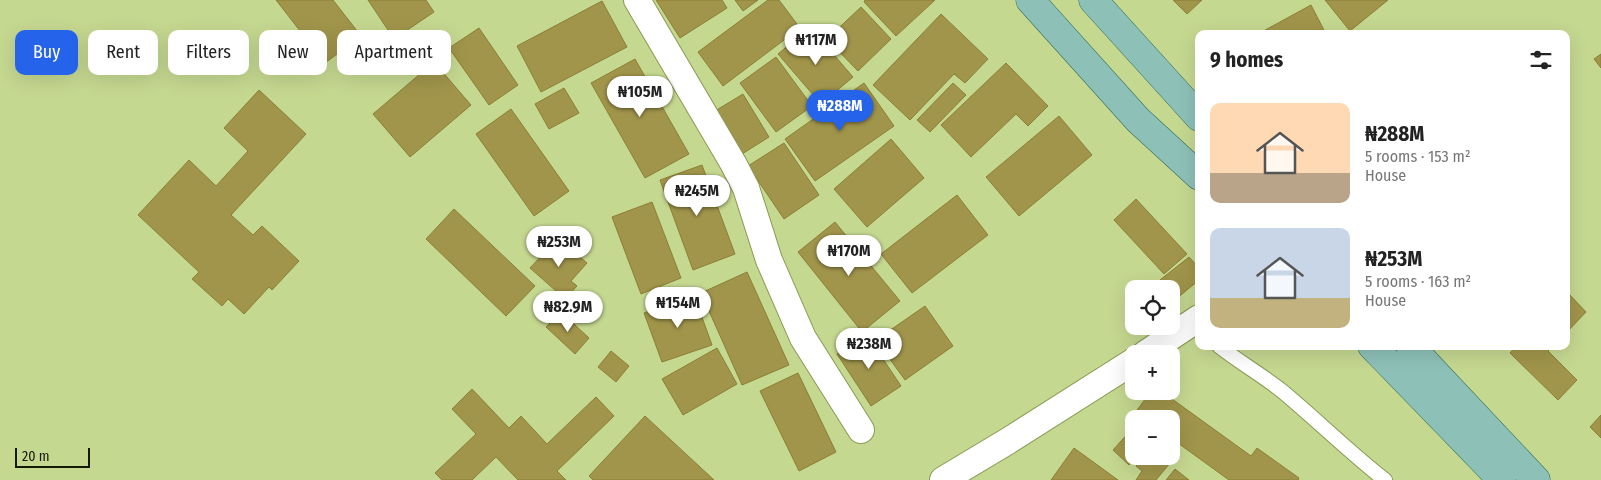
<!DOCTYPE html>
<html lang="en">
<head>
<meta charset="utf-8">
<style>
  :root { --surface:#fff; --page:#f2f2f2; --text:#222; --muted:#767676; --accent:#2563eb }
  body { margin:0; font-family:"Fira Sans Condensed",sans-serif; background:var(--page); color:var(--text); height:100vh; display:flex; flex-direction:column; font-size:19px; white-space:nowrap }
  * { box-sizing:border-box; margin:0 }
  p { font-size:16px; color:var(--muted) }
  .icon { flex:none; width:28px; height:28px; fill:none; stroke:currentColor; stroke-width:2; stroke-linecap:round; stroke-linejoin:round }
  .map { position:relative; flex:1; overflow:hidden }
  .side { position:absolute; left:1195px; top:30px; width:375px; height:320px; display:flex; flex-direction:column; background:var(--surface); border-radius:10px; box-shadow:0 5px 20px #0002 }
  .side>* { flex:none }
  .top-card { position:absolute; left:15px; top:30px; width:475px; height:45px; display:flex; gap:10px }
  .controls { position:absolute; left:1125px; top:280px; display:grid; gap:10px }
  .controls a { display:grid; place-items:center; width:55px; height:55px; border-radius:10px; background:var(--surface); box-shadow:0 5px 20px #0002; font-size:25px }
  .scale { position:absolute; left:15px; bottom:12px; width:75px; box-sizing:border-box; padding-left:5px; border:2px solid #141a00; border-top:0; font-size:14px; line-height:18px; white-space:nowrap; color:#141a00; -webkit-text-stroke:4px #c5d890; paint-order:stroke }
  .price { position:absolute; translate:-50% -42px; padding:0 11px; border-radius:18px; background:#fff; color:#222; font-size:16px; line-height:32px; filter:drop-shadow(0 1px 2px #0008) }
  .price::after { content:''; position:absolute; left:50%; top:30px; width:15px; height:11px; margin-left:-8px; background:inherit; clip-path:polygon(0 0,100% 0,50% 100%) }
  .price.on { background:var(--accent); color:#fff }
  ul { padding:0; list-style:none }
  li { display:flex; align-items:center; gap:15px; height:125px; padding:0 15px }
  li span { display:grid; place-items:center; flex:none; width:140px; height:100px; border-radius:10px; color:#555 }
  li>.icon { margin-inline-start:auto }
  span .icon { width:60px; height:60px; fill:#fffc; stroke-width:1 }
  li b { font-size:21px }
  h2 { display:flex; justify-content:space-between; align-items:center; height:60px; padding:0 15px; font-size:21px }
  .tag { padding:0 18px; border-radius:10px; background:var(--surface); box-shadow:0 5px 20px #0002; font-size:18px; line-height:45px }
  .tag.on { background:var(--accent); color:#fff }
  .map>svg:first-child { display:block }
  .building { fill:#a1954b; stroke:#8b7f34 }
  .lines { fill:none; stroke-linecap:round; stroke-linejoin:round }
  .lane-casing { stroke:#899953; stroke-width:16 }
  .street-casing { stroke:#899953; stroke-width:28 }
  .primary-casing { stroke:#316b58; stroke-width:29 }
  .lane { stroke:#fff; stroke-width:14 }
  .street { stroke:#fff; stroke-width:26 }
  .primary { stroke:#8dc1b8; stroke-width:28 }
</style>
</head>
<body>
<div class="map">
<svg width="1601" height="480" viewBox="0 0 1601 480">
  <rect width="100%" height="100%" fill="#c5d890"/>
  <path class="building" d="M276 0H333L361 36 325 63Z
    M368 0H426L434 12 394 39Z
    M656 0H722L727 8 680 38Z
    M735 0H758L743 11Z
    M768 0H779L800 28 723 86 698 52Z
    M865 0H935L896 36 864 2Z
    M1173 0H1202L1187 14Z
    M1325 0H1388L1350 31Z
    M602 1 627 47 541 92 517 46Z
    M1311 5 1326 34H1258Z
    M861 7 891 39 858 71 827 39Z
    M941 14 988 59 965 83 954 74 910 120 873 85Z
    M810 27 853 77 821 104 778 54Z
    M479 28 518 85 489 105 449 48Z
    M1601 54V68L1594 59Z
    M776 57 812 106 776 132 740 83Z
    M635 59 689 154 645 178 591 83Z
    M434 62 471 105 410 157 373 114Z
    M1006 63 1048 106 1028 126 1016 114 971 157 941 125Z
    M864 83 894 126 815 181 785 139Z
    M953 83 966 95 930 132 917 120Z
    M564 88 579 113 549 129 535 104Z
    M259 90 306 134 231 215 253 235 262 226 299 261 272 290 269 287 244 314 228 299 222 306 192 279 199 272 138 215 189 160 216 186 248 151 224 128Z
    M743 94 769 137 742 154 715 111Z
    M511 109 569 191 534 216 476 134Z
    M1059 116 1092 155 1019 216 986 177Z
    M891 139 924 178 867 227 834 189Z
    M784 143 819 195 784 219 748 166Z
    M702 165 735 254 693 270 660 180Z
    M957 195 988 235 912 293 881 254Z
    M1136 199 1187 254 1164 274 1114 220Z
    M652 202 681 278 641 294 612 217Z
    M454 209 535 286 506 316 426 239Z
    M835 222 900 301 862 332 798 252Z
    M558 238 587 263 571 281 577 286 565 299 530 268Z
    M1189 257 1199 268V280L1176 299 1171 293V289H1168L1160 280Z
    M747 272 789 365 742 385 701 293Z
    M1569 294 1586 312 1566 333V296Z
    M694 295 712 345 662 362 644 313Z
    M925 306 953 346 905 380 876 340Z
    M561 312 589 338 575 354 546 327Z
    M867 335 901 386 871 406 837 354Z
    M1516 346H1553L1548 351 1577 380 1558 400 1510 353Z
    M717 348 737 384 683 415 662 379Z
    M611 351 629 366 616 382 598 367Z
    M798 373 836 452 799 471 760 391Z
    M472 389 509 428 521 416 547 444 596 397 614 416 557 471 566 480H518L496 457 472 480H442L435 473 476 434 452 409Z
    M1151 391H1161L1251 456 1257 448 1299 478 1298 480H1229L1171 438V419H1144L1135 413Z
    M1601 415V438L1590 427Z
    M645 416 714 480H593L589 476Z
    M1131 430 1134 433V456H1137L1129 465 1113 450Z
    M1074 448 1118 480H1051Z
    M1143 456H1161L1170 463 1156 480H1136L1142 471 1136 466Z
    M1175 469 1189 480H1166Z"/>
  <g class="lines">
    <defs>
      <path id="lane" d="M1219 346C1239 362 1262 375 1282 391 1317 420 1349 452 1385 480"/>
      <path id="street" d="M637 0 733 163 746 188 769 260 803 338 861 430
        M1145 354 1199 318
        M943 480 1008 441 1134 361"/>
      <path id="primary" d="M1030 0 1138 120 1199 176
        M1093 0 1199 117
        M1372 346 1502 480
        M1410 346 1536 480"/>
    </defs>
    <use href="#lane" class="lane-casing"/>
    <use href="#street" class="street-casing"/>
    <use href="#primary" class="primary-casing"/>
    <use href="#lane" class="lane"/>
    <use href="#street" class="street"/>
    <use href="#primary" class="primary"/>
  </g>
</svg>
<div class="controls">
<a><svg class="icon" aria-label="locate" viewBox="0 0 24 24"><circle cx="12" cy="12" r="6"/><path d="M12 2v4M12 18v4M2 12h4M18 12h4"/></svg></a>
<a>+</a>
<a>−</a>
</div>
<div class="scale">20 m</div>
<b class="price" style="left:816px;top:66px">₦117M</b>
<b class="price" style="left:640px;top:118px">₦105M</b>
<b class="price on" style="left:840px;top:132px">₦288M</b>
<b class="price" style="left:697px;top:217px">₦245M</b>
<b class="price" style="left:559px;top:268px">₦253M</b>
<b class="price" style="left:849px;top:277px">₦170M</b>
<b class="price" style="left:678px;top:329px">₦154M</b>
<b class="price" style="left:568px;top:333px">₦82.9M</b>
<b class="price" style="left:869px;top:370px">₦238M</b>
<div class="top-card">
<a class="tag on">Buy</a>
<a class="tag">Rent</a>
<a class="tag">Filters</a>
<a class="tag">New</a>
<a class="tag">Apartment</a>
</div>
<section class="side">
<h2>9 homes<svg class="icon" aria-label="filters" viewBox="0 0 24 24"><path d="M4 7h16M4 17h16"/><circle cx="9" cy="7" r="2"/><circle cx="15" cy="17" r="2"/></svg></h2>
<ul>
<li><span style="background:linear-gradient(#ffd9b3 70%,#b9a48a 0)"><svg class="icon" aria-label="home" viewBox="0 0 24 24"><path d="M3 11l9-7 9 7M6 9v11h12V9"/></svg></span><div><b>₦288M</b><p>5 rooms · 153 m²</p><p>House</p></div></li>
<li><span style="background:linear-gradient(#c9d6e8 70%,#c2b280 0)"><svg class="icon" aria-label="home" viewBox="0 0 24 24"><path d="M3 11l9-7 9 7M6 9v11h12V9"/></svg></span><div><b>₦253M</b><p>5 rooms · 163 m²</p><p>House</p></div></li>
</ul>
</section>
</div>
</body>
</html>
